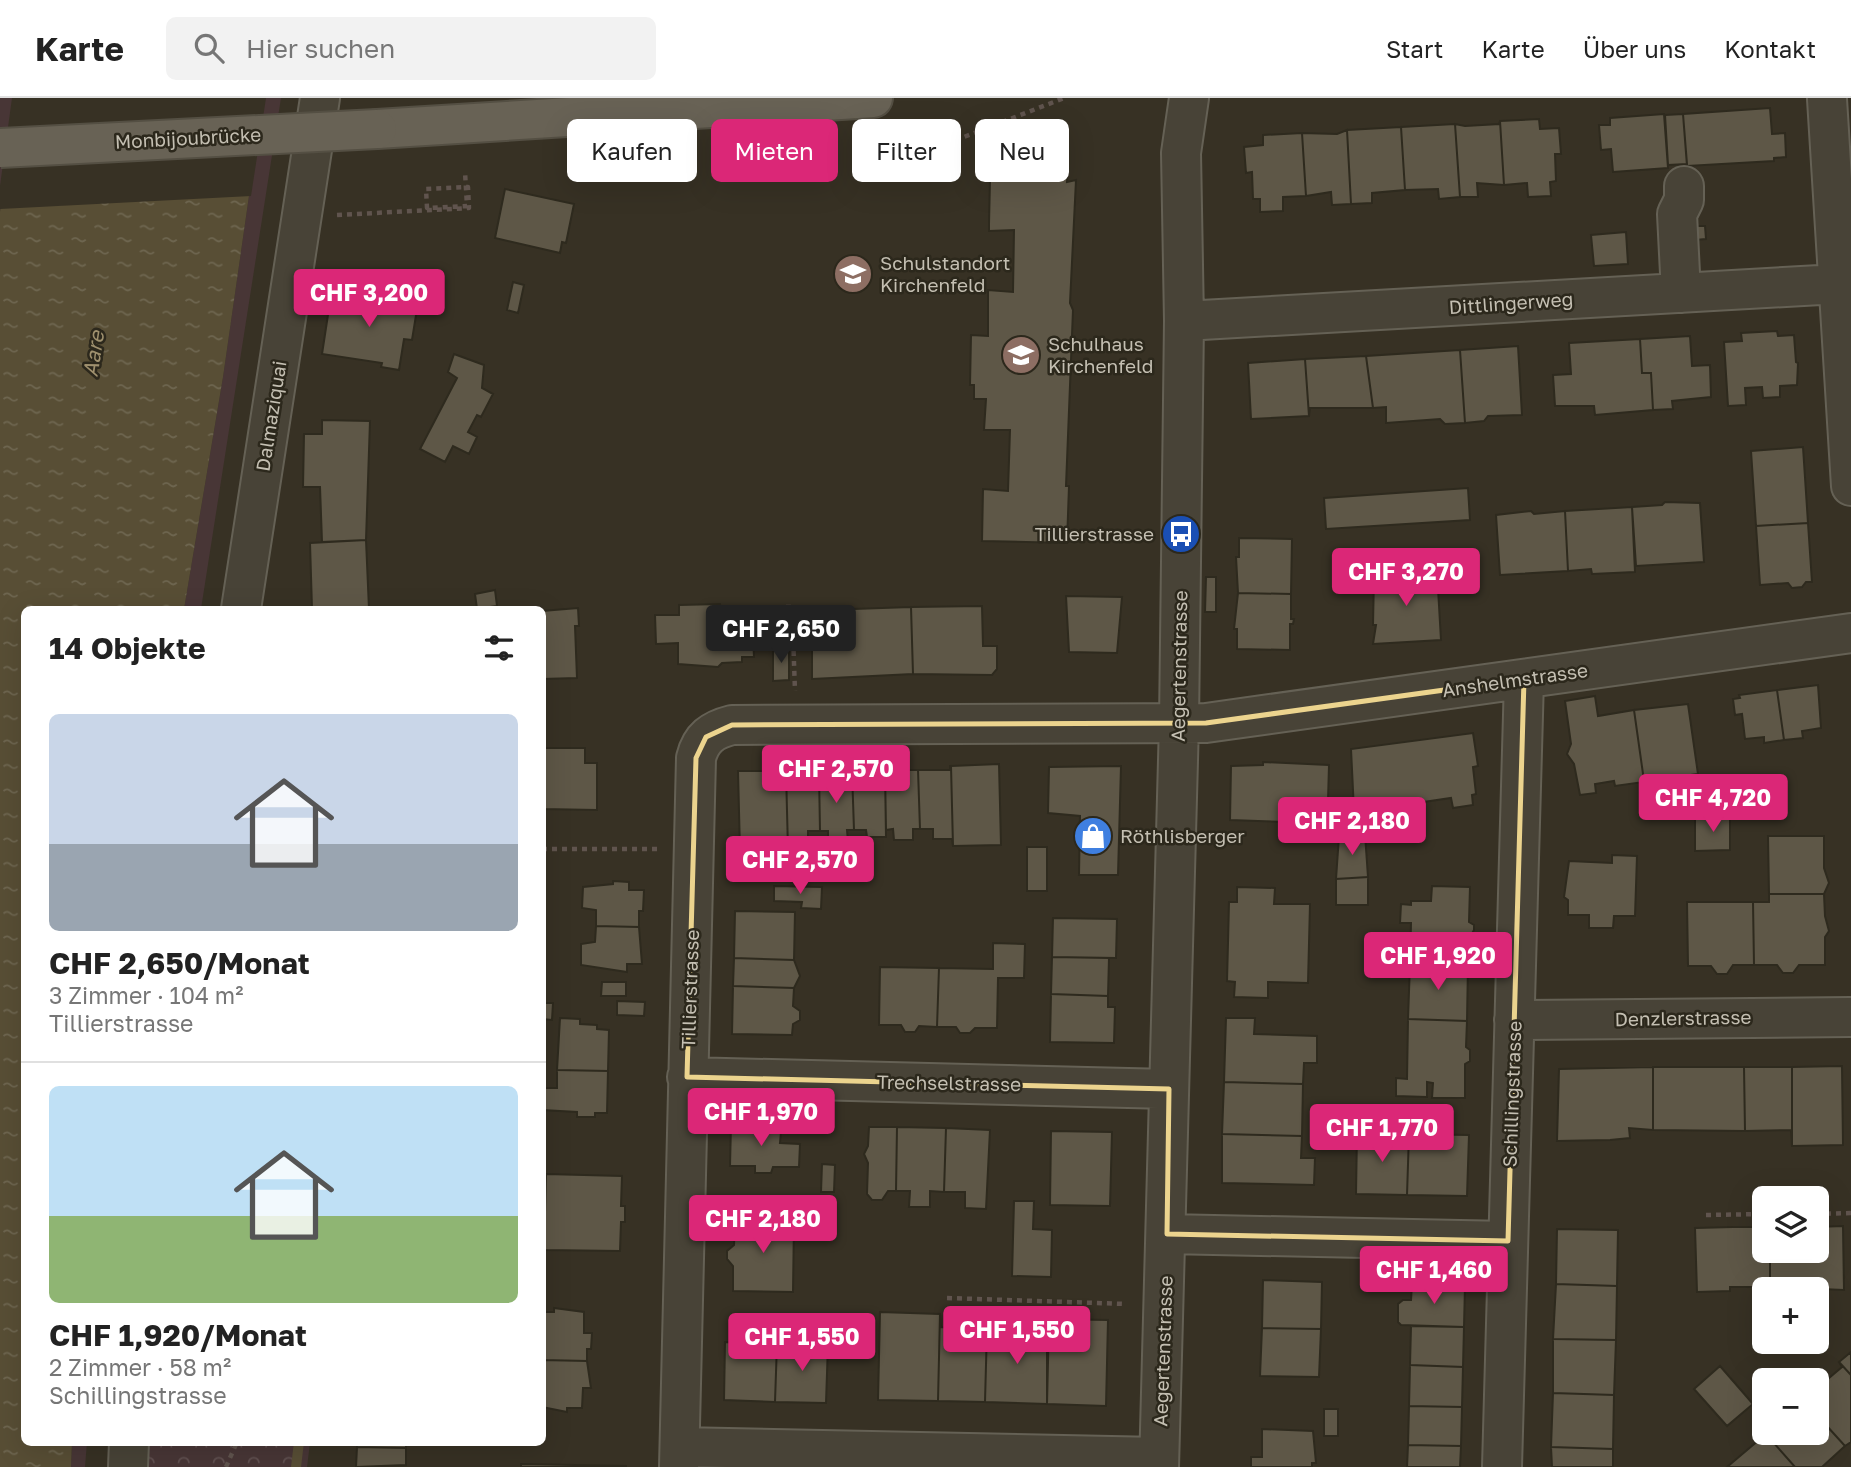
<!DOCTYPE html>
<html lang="de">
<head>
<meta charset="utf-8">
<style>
  :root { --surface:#fff; --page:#f2f2f2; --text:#222; --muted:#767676; --line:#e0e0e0; --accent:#db2777 }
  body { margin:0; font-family:"Golos Text",sans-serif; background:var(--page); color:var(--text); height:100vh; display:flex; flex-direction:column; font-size:26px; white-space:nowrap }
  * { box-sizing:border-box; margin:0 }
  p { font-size:23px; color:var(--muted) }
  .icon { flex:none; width:38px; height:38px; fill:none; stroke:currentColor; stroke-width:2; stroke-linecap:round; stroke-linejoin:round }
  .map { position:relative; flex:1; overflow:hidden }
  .sheet { position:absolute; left:21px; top:508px; width:525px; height:840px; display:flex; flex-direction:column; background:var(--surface); border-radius:10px; box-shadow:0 7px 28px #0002 }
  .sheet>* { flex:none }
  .banner { position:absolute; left:567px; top:21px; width:665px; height:63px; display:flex; gap:14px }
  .tools { position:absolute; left:1752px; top:1088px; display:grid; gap:14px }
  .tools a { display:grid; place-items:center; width:77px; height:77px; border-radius:10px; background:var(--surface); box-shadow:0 7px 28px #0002; font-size:35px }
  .price { position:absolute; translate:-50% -60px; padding:0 16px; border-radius:7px; background:var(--accent); color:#fff; font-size:23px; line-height:46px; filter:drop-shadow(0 2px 4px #0008) }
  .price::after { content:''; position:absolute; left:50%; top:42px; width:21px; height:16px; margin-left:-10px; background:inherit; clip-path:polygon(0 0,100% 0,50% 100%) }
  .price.active { background:#222; color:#fff }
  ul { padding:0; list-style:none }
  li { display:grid; align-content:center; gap:14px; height:371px; padding:0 28px }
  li+li { border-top:2px solid var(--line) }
  li span { display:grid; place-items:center; height:217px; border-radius:10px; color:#555 }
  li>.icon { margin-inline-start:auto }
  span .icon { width:126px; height:126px; fill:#fffc; stroke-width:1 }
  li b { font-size:30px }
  h2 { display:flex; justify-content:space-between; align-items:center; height:84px; padding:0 28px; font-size:30px }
  .pill { padding:0 24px; border-radius:10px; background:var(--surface); box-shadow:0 7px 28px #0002; font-size:24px; line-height:63px }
  .pill.active { background:var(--accent); color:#fff }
  header { display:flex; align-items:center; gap:42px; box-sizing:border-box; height:98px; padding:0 35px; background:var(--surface); border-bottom:2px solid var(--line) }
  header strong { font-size:33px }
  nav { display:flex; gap:38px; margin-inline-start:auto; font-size:24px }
  .search { width:490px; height:63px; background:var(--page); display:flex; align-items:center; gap:18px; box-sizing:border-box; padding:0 24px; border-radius:10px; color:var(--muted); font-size:26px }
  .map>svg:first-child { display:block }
  .grass { fill:#483636 }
  .park { fill:url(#park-crowns) }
  .water { fill:url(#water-ripples) }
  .pier { fill:#373124 }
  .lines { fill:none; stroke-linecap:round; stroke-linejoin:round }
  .stream { stroke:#584e35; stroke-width:10 }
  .building { fill:#5e5747; stroke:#2e2a1e; stroke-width:2 }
  .minor-casing { stroke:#656155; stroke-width:42 }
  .major-casing { stroke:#544f43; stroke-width:42 }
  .path { stroke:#60544e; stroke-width:4.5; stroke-dasharray:5 5; stroke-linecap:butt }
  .minor { stroke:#484337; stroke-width:38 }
  .major { stroke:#686255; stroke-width:38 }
  .major-bridge-casing { stroke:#544f43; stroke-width:42; stroke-linecap:butt }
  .major-bridge { stroke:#686255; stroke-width:38 }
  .marked { fill:none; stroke:#ecd48e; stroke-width:5; stroke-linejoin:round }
  .labels { text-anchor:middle; stroke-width:5; stroke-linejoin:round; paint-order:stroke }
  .street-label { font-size:19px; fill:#c4bfb2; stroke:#2c281c }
  .poi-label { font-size:19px; fill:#c4bfb2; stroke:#2c281c; text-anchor:start }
  .water-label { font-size:21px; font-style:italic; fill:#9f906e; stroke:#2c281c }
</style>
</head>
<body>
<header>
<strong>Karte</strong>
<div class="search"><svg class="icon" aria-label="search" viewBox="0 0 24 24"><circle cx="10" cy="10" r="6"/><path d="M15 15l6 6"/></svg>Hier suchen</div>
<nav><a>Start</a><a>Karte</a><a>Über uns</a><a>Kontakt</a></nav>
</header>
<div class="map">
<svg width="1851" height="1369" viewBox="0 0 1851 1369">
  <defs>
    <pattern id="park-crowns" width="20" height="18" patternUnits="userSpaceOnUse" patternTransform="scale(1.75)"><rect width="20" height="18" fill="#483636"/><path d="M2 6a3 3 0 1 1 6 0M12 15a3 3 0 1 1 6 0" fill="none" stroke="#615151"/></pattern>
    <pattern id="water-ripples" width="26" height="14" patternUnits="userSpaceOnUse" patternTransform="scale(1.75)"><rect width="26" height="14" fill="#584e35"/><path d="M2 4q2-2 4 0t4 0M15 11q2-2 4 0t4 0" fill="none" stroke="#6e6650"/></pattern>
  </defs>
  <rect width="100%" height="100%" fill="#373124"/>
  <path class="grass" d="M0 0H15L0 114Z
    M263 0H281L201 511H184L223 279Z
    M72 1344H87L85 1369H71Z"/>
  <path class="park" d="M144 1344H310L307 1369H142Z"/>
  <path class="water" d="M15 0H263L223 279 184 511H24V1344H72L71 1369H0V114Z"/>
  <path class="pier" d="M12 0H266L251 98 0 111V88Z"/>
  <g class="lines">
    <path class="stream" d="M296 1369 299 1344"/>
  </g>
  <path class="building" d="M1770 10 1772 36 1785 35 1786 59 1774 60V63L1687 68 1683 16Z
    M1664 16 1668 70 1613 74 1611 51 1601 52 1599 27H1610V20Z
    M1683 16 1687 66 1668 67 1665 17Z
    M1539 21 1540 31 1559 30 1561 56H1555L1556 83 1550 84 1551 98 1528 99 1527 85 1504 87 1500 23Z
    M1500 23 1504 87 1477 85 1478 99H1460L1455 26 1465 28 1499 26Z
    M1455 26 1460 99 1439 101 1438 91 1405 92 1401 29Z
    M1401 29 1405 92 1372 95V105L1351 106 1347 32Z
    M1347 32 1351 106 1332 107 1331 94 1306 98 1302 35 1337 36Z
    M1302 35 1306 98 1283 99V113L1260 114V101H1253L1252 74 1246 75 1244 49 1263 47V37Z
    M1015 70 1068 71 1067 84 1076 82 1070 205 1073 212 1066 388H1069L1067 445 982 443 983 391 1008 393 1010 332H984L986 301H974V287H970L971 237 988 238V192L1013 194 1014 132 989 133V126L990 81 1015 82Z
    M505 91 574 106 566 145 562 144 560 155 495 140Z
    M1695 128H1705L1706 141 1695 142Z
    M1626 134 1628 166 1594 168 1591 137Z
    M513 184 524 187 518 215 507 212Z
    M331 197 375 204 376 198 418 205 412 242 404 241 399 272 381 269 382 265 322 256Z
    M1777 233 1778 238 1794 237 1796 264 1798 265 1797 287 1780 288V299L1763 300 1762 289 1745 290 1746 307 1728 308 1724 244 1742 243 1741 235Z
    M1690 238 1692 268 1710 267 1711 299 1672 303 1673 311 1653 312 1651 275H1642L1640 241Z
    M1640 241 1642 275H1651L1653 312 1595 317 1594 308H1555L1553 277 1571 276 1569 245Z
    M1518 248 1522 317 1488 318 1484 323 1465 325 1460 252Z
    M1460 252 1465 325 1445 326 1440 321 1386 325V309L1373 310 1366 258Z
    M454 256 484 267 482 290 493 296 481 319 477 317 468 334 477 339 469 356 453 348 445 364 420 351 457 280 448 274Z
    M1366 258 1373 310H1310L1309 318 1305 261Z
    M1305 261 1309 318 1251 321 1248 265Z
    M322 322 370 323 366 442 322 444 320 389H303L304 336H322Z
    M1803 349 1808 425 1756 428 1751 353Z
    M1468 390 1470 422 1326 431 1324 400Z
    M1665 404 1700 405 1704 464 1636 468 1632 409 1662 407Z
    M1632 409 1635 474 1592 476 1591 471 1568 473 1565 413Z
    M1531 413 1534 416 1565 413 1568 473 1500 477 1496 417Z
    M1808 425 1812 484H1806L1802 489 1792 490 1788 485 1760 487 1756 428Z
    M1239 440 1292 441 1291 496 1238 495 1236 459H1239Z
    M366 442 369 511H312L310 445Z
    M1437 473 1441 542 1373 546 1376 527H1373L1374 477Z
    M1206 479H1216V514H1205Z
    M495 492 497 508 477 511 475 496Z
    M1238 495 1291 496V521H1294L1293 526H1290V552L1237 551V531H1234Z
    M1066 498 1122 499 1117 555 1069 554Z
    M720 506 721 516 741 515V539H753L754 559H742V564L722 565 718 569 678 566V545L656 546 655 517H679V507Z
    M982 508 983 548H997V571L992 577 913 576 911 509Z
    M911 509 913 576 812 581V552H825L824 512Z
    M578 510 579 528H575L577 580 542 581V513Z
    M773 551H789V582L773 583Z
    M1818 587 1821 630 1802 633 1803 640 1784 642 1777 592Z
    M1777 592 1784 642 1764 645V639L1745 641 1742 616 1735 617 1733 601 1740 600 1739 597Z
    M1595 598 1598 618 1634 612 1645 690 1643 684 1615 688 1614 683 1595 686 1596 695 1580 697 1574 666 1567 656 1571 646 1565 603Z
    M1688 606 1698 676 1668 680 1669 686 1645 690 1634 612Z
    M1473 635 1478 668 1473 669 1476 696 1472 697 1473 707 1453 710 1451 700 1396 708 1397 718 1377 721 1375 711 1354 713 1351 651Z
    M542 650H585V665H597V712L542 711Z
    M1263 664 1329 667 1328 703H1286V724L1230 722 1231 668 1263 667Z
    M999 666 1001 747 953 748 951 668Z
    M950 668H951L953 748 952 741H933V731H920L918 672H950Z
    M1121 668 1118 777H1079L1080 718 1048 715 1049 669Z
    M788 672V676L819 675 820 733H808V745H789L790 752H788L786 673Z
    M885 672 886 739H867L866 732H854L852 673Z
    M885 672H918L920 731H913V742H894L893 731 886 732Z
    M738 673H786L788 752 740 753Z
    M852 673 854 732H847L848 743H828V733H820L819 675Z
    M1730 717V752L1695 753V721Z
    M1365 736 1368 779 1336 781 1339 738Z
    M1768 738H1824V770L1829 785 1824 796H1769Z
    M1027 749H1047V793H1027Z
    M1612 757 1637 758 1635 818H1614L1613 830H1589V817H1568V802L1564 799 1569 763 1612 765Z
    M1368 779V807H1336V781Z
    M613 783 629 784V792H644L643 813H639V829L596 828V812L582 810 583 789 613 786Z
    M774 788 822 789 821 811 801 810 802 804 774 803Z
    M1432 788 1470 789 1469 824 1474 827V832L1469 841 1468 867 1410 866 1411 825H1400L1401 806 1411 807V803H1431Z
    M1237 789 1275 790 1274 806H1310L1308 885 1268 884V900L1234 899 1235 884 1227 883 1228 845 1229 804H1237Z
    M1769 796H1824L1825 818 1829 833 1825 839V867H1799L1793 875H1783L1777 867H1754L1753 804H1769Z
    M1687 804H1753L1754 867H1733L1727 876H1717L1711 868H1688Z
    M735 813 795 814 794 862 734 860Z
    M1053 820 1117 821 1116 860 1052 859Z
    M596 828 639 829 642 866H627V874L581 867V846L595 844Z
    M993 845 1025 846 1024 880H998L997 930H975L970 935H960L956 929H937L939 870 993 871Z
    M1052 859 1109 860 1108 898 1051 896Z
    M734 860 794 862 800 878 794 890 733 888Z
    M1410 866 1468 867 1467 923 1408 921Z
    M880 869 939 870 937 929 919 928 915 934H905L901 927H879Z
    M602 884H626V898H601Z
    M733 888 794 890 793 908 800 913V922L793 926 792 937 732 936Z
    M1051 896 1108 898V909H1115L1114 945 1050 944Z
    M617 903 645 904 644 918 617 917Z
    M542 905H553L552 922 542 921Z
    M560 920 580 921V926L597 927V931L609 932 608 973 557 972Z
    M1226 920H1255L1254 936 1317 938V965H1304L1303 986 1224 984Z
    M1408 921 1467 923 1466 949 1470 952V963L1465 966V1000H1432L1433 985 1427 984V999L1396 998V980L1407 981Z
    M1842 968 1843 1047 1792 1048V969Z
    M1653 969V1032L1629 1030 1630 1040 1610 1042 1557 1043 1559 971Z
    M1653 969H1744L1745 1033 1653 1032Z
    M1744 969H1792V1048L1791 1032 1745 1033Z
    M557 972 608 973 607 1015H595V1019H577V1014L542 1012V990H557Z
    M1224 984 1303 986 1302 1038 1222 1036Z
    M731 1026H773V1034H781L780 1045 800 1046 799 1069H773L771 1075H755V1068H730Z
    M869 1029H897L896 1093H888L882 1102H872L867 1096 868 1065 864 1056 868 1048Z
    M897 1029 946 1030 944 1094 930 1093V1109H909L910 1093H896Z
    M946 1030 990 1032 986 1111 965 1110V1094H944Z
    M1051 1033 1112 1034 1110 1108 1050 1107Z
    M1357 1034 1409 1036 1407 1097 1356 1096Z
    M1222 1036 1302 1038 1301 1060H1315L1314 1087 1222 1085Z
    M1409 1036 1469 1037 1467 1098 1407 1097Z
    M822 1066 835 1067 834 1094H821Z
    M546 1076 622 1078 621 1108H625V1124H621L620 1153 544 1152Z
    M1014 1103H1034L1033 1131 1052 1132 1051 1179 1012 1178Z
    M759 1115H777V1123H794L793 1194 733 1193V1168L727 1161V1153L734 1147 735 1122H758Z
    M1843 1128 1844 1192 1770 1189V1153H1816V1129Z
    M1733 1129H1764V1153H1770V1189H1730V1193L1697 1194 1695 1130Z
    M1557 1131 1618 1132 1617 1188 1556 1186Z
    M1263 1182 1322 1184 1321 1231 1262 1230Z
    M1412 1186 1465 1188 1464 1229 1401 1227 1398 1224V1206L1403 1202H1411Z
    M1556 1186 1617 1188 1616 1242 1553 1241Z
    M554 1210 584 1214V1235H592L591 1251H587V1263L542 1262V1214H554Z
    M880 1214 940 1216 938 1303 878 1302Z
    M940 1216 941 1229 987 1230 985 1304 938 1303Z
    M1047 1221V1306L985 1304 987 1230 1047 1231Z
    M1049 1221 1108 1222 1106 1308 1047 1306Z
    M1411 1228 1464 1229 1463 1269 1410 1267Z
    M1262 1230 1321 1231 1319 1279 1260 1278Z
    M1553 1241 1616 1242 1614 1297 1553 1295Z
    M725 1244 777 1245 775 1304 724 1302Z
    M777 1245 828 1246 826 1305 775 1304Z
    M1851 1254V1277L1839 1264Z
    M542 1262 587 1263 591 1290H583L582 1310H567V1314L542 1309Z
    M1839 1264 1851 1277V1344L1845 1348 1816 1316V1291L1842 1269Z
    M1410 1267 1463 1269 1462 1309 1409 1308Z
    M1720 1268 1753 1306 1727 1328 1694 1291Z
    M1553 1295 1614 1297 1613 1351 1551 1349Z
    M1409 1308 1462 1309 1461 1348 1408 1347Z
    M1324 1311H1338V1338H1324Z
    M1816 1316 1845 1348 1822 1369H1795L1766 1336 1816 1335Z
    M1262 1331 1313 1333 1316 1365H1312V1369H1251V1359H1262Z
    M1766 1336 1795 1369H1727Z
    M357 1344H406V1350L357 1349Z
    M1408 1347 1461 1348 1460 1369H1407Z
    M357 1349 406 1350V1367L356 1369Z
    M1551 1349 1613 1351V1369H1552Z
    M521 1366 626 1368V1369H521Z"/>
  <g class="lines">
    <defs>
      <path id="minor" d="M1827 1 1851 388
        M1681 195 1677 116 1684 102V88
        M1184 223 1838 186
        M241 511 320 0
        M1514 922 1851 919
        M687 979 1169 991
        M1167 1136 1508 1143
        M680 1349 1159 1359
        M128 1369 129 1344
        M679 1369 696 660C701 640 712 632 732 627L1206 625 1851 535
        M1159 1369 1179 625 1184 223 1181 55 1189 0
        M1502 1369 1524 581"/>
      <path id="major" d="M377 31 873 0"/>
    </defs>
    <use href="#minor" class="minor-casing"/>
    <use href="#major" class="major-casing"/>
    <path class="path" d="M946 46 1064 0
      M337 117 469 110 468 89 426 91 427 110 467 108 465 74
      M726 510 792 509 795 593
      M542 751H658
      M1816 1116 1851 1115
      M1706 1117 1764 1116
      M947 1200 1126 1206
      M480 1344H490
      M226 1369 237 1344"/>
    <use href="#minor" class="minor"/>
    <use href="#major" class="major"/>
    <defs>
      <path id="major-bridge" d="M0 50 377 31"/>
    </defs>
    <use href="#major-bridge" class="major-bridge-casing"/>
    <use href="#major-bridge" class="major-bridge"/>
  </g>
  <path class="marked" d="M1524 581 1508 1143 1167 1136 1169 991 687 979 696 660 706 639 732 627 1206 625Z"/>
  <defs>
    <symbol id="school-disc" viewBox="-11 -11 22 22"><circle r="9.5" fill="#8d6e63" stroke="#2c281c"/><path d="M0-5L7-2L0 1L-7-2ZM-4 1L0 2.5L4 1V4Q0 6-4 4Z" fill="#fff"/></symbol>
    <symbol id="bus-disc" viewBox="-11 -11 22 22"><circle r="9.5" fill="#1a4fb4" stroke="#2c281c"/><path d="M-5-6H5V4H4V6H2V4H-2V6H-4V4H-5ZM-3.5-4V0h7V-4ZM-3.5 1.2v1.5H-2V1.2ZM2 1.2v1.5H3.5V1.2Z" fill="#fff"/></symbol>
    <symbol id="shop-disc" viewBox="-11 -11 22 22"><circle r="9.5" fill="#3f7fe0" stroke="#2c281c"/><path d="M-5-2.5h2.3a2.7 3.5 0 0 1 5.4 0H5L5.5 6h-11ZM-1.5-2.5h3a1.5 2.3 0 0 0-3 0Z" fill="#fff"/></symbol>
  </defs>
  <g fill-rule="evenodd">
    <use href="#school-disc" x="831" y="154" width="44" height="44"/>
    <use href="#school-disc" x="999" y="235" width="44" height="44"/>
    <use href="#bus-disc" x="1159" y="414" width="44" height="44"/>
    <use href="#shop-disc" x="1071" y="716" width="44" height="44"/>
  </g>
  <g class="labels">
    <g class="street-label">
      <text transform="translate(188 40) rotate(-3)" y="7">Monbijoubrücke</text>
      <text transform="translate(1511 205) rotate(-4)" y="7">Dittlingerweg</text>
      <text transform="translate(271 318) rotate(-81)" y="7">Dalmaziquai</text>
      <text transform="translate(1179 568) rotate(-89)" y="7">Aegertenstrasse</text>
      <text transform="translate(1515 582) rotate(-8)" y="7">Anshelmstrasse</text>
      <text transform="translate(690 891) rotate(-88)" y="7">Tillierstrasse</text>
      <text transform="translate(1683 920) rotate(-1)" y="7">Denzlerstrasse</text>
      <text transform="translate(949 985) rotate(1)" y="7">Trechselstrasse</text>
      <text transform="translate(1512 996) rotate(-88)" y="7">Schillingstrasse</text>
      <text transform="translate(1163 1253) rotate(-88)" y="7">Aegertenstrasse</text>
    </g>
    <g class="poi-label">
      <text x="880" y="172">Schulstandort<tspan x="880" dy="22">Kirchenfeld</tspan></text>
      <text x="1048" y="253">Schulhaus<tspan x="1048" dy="22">Kirchenfeld</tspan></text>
      <text x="1154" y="443" text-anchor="end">Tillierstrasse</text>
      <text x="1120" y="745">Röthlisberger</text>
    </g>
    <g class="water-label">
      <text transform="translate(94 256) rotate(-81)" y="7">Aare</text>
    </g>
  </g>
</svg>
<div class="tools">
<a><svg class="icon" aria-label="layers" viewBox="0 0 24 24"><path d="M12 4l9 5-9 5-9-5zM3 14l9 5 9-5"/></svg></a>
<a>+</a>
<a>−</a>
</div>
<b class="price" style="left:369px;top:231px">CHF 3,200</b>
<b class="price" style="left:1406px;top:510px">CHF 3,270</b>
<b class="price active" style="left:781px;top:567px">CHF 2,650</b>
<b class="price" style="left:836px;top:707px">CHF 2,570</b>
<b class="price" style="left:1713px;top:736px">CHF 4,720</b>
<b class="price" style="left:1352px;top:759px">CHF 2,180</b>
<b class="price" style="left:800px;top:798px">CHF 2,570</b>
<b class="price" style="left:1438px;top:894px">CHF 1,920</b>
<b class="price" style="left:761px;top:1050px">CHF 1,970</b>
<b class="price" style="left:1382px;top:1066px">CHF 1,770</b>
<b class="price" style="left:763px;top:1157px">CHF 2,180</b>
<b class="price" style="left:1434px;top:1208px">CHF 1,460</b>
<b class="price" style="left:1017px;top:1268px">CHF 1,550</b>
<b class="price" style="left:802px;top:1275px">CHF 1,550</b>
<div class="banner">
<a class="pill">Kaufen</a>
<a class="pill active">Mieten</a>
<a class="pill">Filter</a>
<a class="pill">Neu</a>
</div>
<section class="sheet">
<h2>14 Objekte<svg class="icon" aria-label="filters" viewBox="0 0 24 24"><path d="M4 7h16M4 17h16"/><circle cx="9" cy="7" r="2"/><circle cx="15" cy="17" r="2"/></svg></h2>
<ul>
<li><span style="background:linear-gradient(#c9d6e8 60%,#9aa5b1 0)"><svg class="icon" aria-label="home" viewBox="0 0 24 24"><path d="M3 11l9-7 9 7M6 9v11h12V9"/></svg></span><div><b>CHF 2,650/Monat</b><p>3 Zimmer · 104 m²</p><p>Tillierstrasse</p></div></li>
<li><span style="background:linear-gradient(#bfe0f5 60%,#8fb573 0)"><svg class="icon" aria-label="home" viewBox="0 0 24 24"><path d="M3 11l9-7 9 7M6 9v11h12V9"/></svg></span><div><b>CHF 1,920/Monat</b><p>2 Zimmer · 58 m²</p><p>Schillingstrasse</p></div></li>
</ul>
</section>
</div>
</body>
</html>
